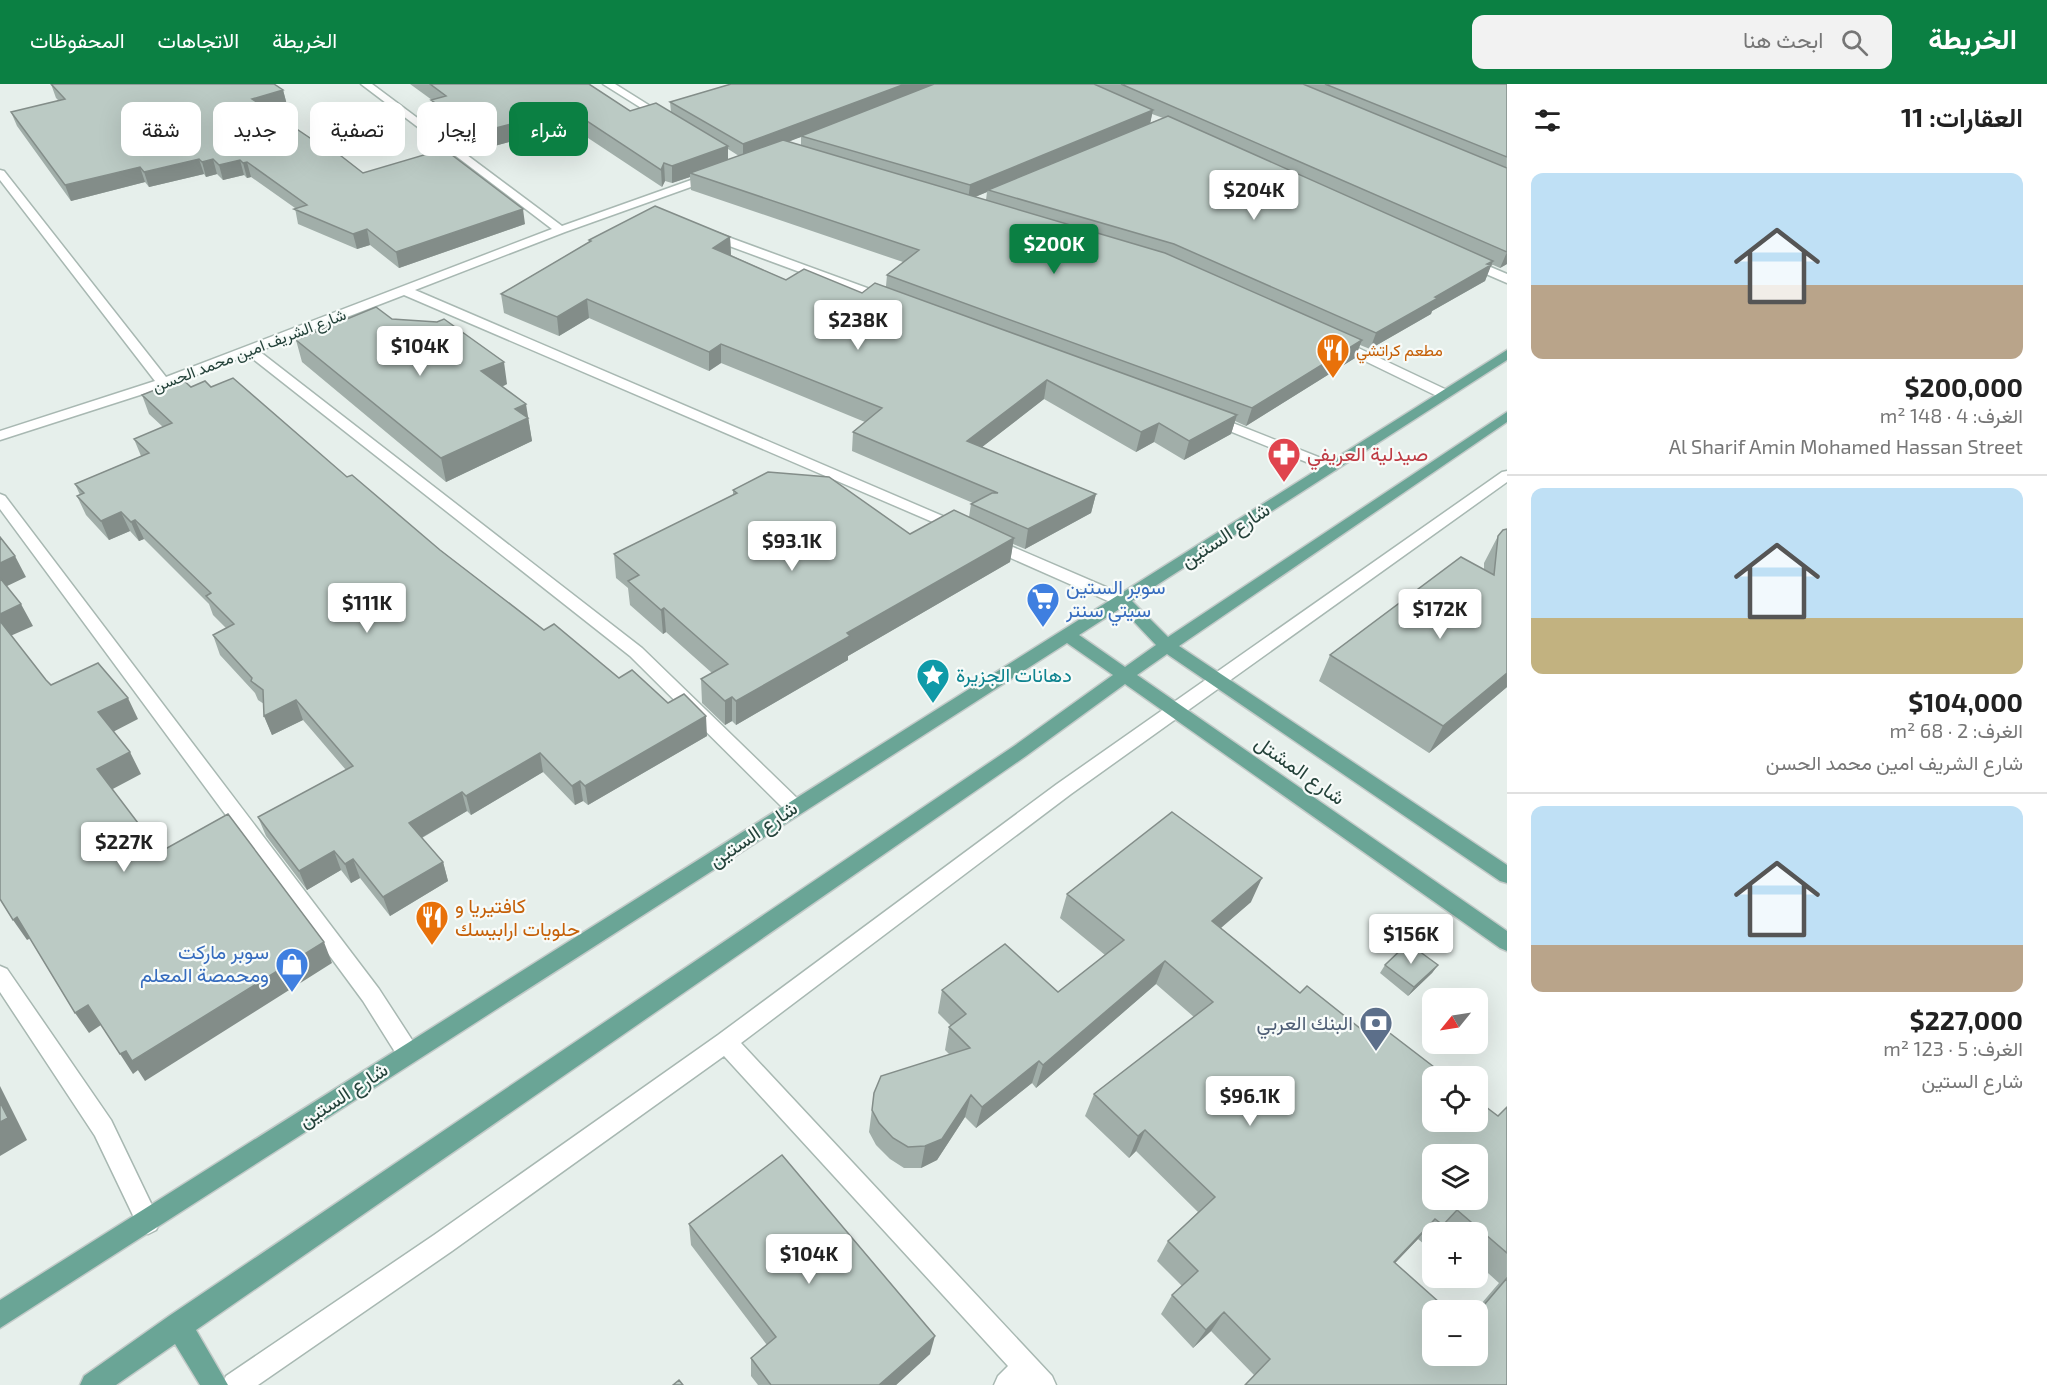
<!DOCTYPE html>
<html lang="ar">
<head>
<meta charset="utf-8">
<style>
  :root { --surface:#fff; --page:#f2f2f2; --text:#222; --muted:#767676; --line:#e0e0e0; --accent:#0b8043 }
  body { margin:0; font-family:"Exo 2",Vazirmatn,sans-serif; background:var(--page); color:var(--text); direction:rtl; height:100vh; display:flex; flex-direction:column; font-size:22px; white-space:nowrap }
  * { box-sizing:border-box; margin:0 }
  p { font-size:20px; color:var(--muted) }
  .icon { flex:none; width:33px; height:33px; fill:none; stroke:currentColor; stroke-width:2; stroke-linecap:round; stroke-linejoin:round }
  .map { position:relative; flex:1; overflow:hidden; direction:ltr }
  .panel { display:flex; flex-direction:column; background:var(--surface); width:540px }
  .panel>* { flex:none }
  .top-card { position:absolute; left:18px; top:18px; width:570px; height:54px; direction:rtl; display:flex; gap:12px }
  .needle { width:39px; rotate:240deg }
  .buttons { position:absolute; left:1422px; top:904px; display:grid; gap:12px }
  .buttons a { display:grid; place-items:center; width:66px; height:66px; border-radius:12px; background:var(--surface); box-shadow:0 6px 24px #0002; font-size:30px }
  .price { position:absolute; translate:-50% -51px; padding:0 14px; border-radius:6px; background:#fff; color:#222; font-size:20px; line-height:39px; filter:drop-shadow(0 2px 3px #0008) }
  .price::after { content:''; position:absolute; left:50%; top:36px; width:18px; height:14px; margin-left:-9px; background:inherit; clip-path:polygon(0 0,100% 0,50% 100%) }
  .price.current { background:var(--accent); color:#fff }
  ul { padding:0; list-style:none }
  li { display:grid; align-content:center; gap:12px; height:318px; padding:0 24px }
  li+li { border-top:2px solid var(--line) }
  li span { display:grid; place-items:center; height:186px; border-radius:12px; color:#555 }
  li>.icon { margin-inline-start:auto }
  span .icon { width:108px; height:108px; fill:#fffc; stroke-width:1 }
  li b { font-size:26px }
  h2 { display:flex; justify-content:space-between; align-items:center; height:72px; padding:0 24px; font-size:26px }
  .pill { padding:0 21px; border-radius:12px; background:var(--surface); box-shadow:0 6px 24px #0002; font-size:21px; line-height:54px }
  .pill.current { background:var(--accent); color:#fff }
  header { display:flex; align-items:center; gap:36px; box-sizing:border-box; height:84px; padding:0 30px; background:var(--accent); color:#fff }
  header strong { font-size:28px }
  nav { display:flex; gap:33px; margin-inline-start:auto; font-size:21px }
  .search { width:420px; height:54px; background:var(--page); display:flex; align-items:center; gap:15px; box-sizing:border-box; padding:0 21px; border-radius:12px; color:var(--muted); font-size:22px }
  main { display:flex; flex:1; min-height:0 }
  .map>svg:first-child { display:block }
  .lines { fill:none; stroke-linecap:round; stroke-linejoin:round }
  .minor-casing { stroke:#a8b8b2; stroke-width:3 }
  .major-casing { stroke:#c2cac8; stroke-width:3 }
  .minor { fill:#fff; fill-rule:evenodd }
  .major { fill:#6aa596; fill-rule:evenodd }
  .wall { fill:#a1aea9; fill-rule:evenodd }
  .shaded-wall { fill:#838d89 }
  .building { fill:#bbcac4; stroke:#838d89; stroke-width:1.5; fill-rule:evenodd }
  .labels { text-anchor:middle; stroke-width:4.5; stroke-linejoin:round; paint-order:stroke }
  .far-street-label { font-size:16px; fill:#24423a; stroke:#f7fbf9 }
  .far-food-label { font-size:16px; fill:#c56008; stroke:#f7fbf9; text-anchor:start }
  .health-label { font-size:20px; fill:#be3a42; stroke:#f7fbf9; text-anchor:start }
  .street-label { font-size:20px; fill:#24423a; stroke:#f7fbf9 }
  .shop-label { font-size:20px; fill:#366cbe; stroke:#f7fbf9; text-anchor:start }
  .culture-label { font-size:20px; fill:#0d838f; stroke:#f7fbf9; text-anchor:start }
  .food-label { font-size:20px; fill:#c56008; stroke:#f7fbf9; text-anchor:start }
  .service-label { font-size:20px; fill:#4e5e75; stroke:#f7fbf9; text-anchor:end }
</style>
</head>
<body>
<header>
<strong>الخريطة</strong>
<div class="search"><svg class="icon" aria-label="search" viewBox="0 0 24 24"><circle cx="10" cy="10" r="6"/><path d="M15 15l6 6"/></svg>ابحث هنا</div>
<nav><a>الخريطة</a><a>الاتجاهات</a><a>المحفوظات</a></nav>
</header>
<main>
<section class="panel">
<h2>العقارات: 11<svg class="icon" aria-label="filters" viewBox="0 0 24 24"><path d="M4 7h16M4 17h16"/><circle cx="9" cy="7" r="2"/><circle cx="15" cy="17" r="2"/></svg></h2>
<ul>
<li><span style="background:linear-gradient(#bfe0f5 60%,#b9a48a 0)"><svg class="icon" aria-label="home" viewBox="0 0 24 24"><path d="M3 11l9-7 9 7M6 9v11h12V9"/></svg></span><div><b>$200,000</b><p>الغرف: 4 · 148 m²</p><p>Al Sharif Amin Mohamed Hassan Street</p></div></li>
<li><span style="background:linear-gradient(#bfe0f5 70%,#c2b280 0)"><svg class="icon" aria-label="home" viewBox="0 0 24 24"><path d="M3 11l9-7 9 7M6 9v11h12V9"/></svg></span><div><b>$104,000</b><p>الغرف: 2 · 68 m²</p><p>شارع الشريف امين محمد الحسن</p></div></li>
<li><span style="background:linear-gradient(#bfe0f5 75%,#b9a48a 0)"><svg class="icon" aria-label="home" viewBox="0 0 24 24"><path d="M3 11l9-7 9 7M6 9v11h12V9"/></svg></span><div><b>$227,000</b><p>الغرف: 5 · 123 m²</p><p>شارع الستين</p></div></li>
</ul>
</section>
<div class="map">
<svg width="1507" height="1301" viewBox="0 0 1507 1301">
  <rect width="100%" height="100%" fill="#e6efeb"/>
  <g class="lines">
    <defs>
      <path id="minor" d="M361 0H372L562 142 708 90H716V94L565 148 415 206 966 442 969 445 966 448H956L404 211 259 267 642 564 801 718 803 723 801 728 794 730 787 728 630 572 248 271 168 302 0 356V347L155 297 0 96V86L4 87 166 293 552 145Z
        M603 0H615L671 35 662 37Z
        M709 146 889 212 891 215 885 219 881 218 705 153 703 150Z
        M1467 173 1507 190V199L1463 180 1461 177Z
        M1335 253 1449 307 1451 310 1449 313H1439L1330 260 1328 257Z
        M1210 330 1336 380 1338 383 1336 386H1326L1205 337 1203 334Z
        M1507 387V398L1071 710 741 959 1052 1292 1056 1301H994L998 1292 1008 1282 724 972 452 1167 258 1301H222L226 1292 434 1151 718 951 1057 700 1502 388Z
        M0 410 5 412 379 905 416 962 419 969 416 976 408 979 400 976 363 917 0 425Z
        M992 454 1129 513 1131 517 1129 521H1117L986 463 984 459Z
        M0 882 7 885 111 1036 160 1138 156 1146 148 1150 140 1146 95 1052 0 908Z"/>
      <path id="major" d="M1507 266V276L1132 517 1168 553 1507 328V338L1179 562 1507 781V799L1500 797 1167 570 1137 591 1507 847V867L1500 864 1125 600 1026 672 196 1246 228 1301H200L175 1260 116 1301H80L84 1292 169 1232 1014 662 1113 591 1067 559 0 1244V1216ZM1121 524 1156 561 1125 583 1079 551Z"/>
    </defs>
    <use href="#minor" class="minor-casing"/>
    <use href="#major" class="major-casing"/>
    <use href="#minor" class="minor"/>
    <use href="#major" class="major"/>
  </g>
  <path class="wall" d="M51 0 283 6 287 21 268 26 363 89 525 140 399 184 370 161 357 165 298 140 295 124 251 93 247 94 244 91 223 96 217 90 206 93 204 90 149 103 145 98 71 117 17 42 11 28 59 17 56 14Z
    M410 0H589L630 27 671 28 670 18 731 0H1507V180L1500 184 1491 180 1485 197 1432 227 1431 230 1370 265 1360 261 1355 274 1246 342 1235 337 1231 350 1184 376 1154 358 1136 368 1044 315 982 363 1096 410 1091 429 1025 465 1013 460 1010 478 848 572V576L736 641 732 637 725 641 702 619 701 595 712 589 666 548 663 550 630 521 628 504 616 494 614 470 733 411V406L910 450 969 433 971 420 973 419 852 367 853 348 865 338 721 279 709 287 589 234 559 252 504 229 501 210 589 158V156L730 153 731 171 786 196 862 209 886 202 887 191 903 178 691 106 690 93 672 99 665 97 662 103 582 50 573 53 556 41 540 68 524 54 476 67 443 43V39L434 32 432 16ZM1152 30 1163 34 1150 39ZM801 53V62L788 58 797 54ZM728 65 739 72 728 76ZM987 108 986 116 975 113 977 112Z
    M392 235 507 300 502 303 528 334 532 357 446 398 302 278 296 256Z
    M191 303H211L347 393 440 466 544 546 619 594 668 619 707 652 588 721 583 717 575 721 543 688 471 731 467 727 422 754 443 778 448 797 390 832 360 794 351 799 341 786 307 806 266 752 258 733 346 686 303 636 272 651 264 632V620L258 616 255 609 220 571 213 551 226 544 213 531 209 520 144 455 139 457 130 447 109 456 86 431 77 412 80 411 75 400 141 372 134 355 163 343 149 330 142 311Z
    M1507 445V603L1429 669 1319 597 1330 571 1484 485V479L1498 452Z
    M1067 810 1251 818 1221 844 1300 909 1498 1032 1507 1023V1301L1254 1291 1211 1247 1193 1264 1161 1230 1172 1211 1182 1202 1157 1177 1168 1157 1198 1128 1136 1067 1129 1074 1085 1032 1094 1010 1194 933 1156 900 1036 1004 1032 999 976 1044 965 1033 937 1076 921 1084H904L890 1075 876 1061 869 1048 874 1009 949 970 945 966 949 943 951 942 938 929 942 906 1058 908 1105 871 1060 834ZM1439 1147 1442 1149H1478V1180L1499 1199 1475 1227H1478V1272L1395 1179 1418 1155 1425 1161 1432 1153V1149H1437Z
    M1385 881H1438L1432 889 1408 912 1380 889Z
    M689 1140 930 1270 896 1301H758L751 1292V1274L767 1261 691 1161Z"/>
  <path class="shaded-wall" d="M905 0H941L801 52V53L743 75V60Z
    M283 6 287 21 256 29 252 15Z
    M554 24 556 41 540 68 538 51Z
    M1153 26 1150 40 988 106 987 108 968 116 970 101Z
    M581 33 582 50 573 53 571 36Z
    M522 37 524 54 476 67 473 50Z
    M728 62V79L690 89V93L672 99V82Z
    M199 75 204 90 149 103 144 88Z
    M213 75 217 90 206 93 202 78Z
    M240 76 244 91 223 96 219 81Z
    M247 78 251 93 247 94 243 79Z
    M664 79 665 97 662 103 661 86Z
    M140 83 145 98 71 117 65 101Z
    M523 125 525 140 399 184 396 168Z
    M367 145 370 161 357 165 353 150Z
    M730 153 731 172 713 164Z
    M1507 168V180L1500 184Z
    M1493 177 1485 197 1432 227 1431 230 1370 265 1376 249Z
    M587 215 589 234 559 252 557 233Z
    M1362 256 1355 274 1246 342 1252 324Z
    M721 260V279L709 287V268Z
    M504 278 507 300 485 310 481 287Z
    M1047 296 1044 315 964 377 967 357Z
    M526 320 532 357 446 398 441 374 515 325Z
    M1237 331 1231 350 1184 376 1189 357Z
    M1159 339 1154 358 1136 368 1141 348Z
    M1096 410 1091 429 1025 465 1028 445Z
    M121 428 130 447 109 456 101 437Z
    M135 436 144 455 139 457 131 438Z
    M1014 454 1010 478 848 572V576L736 641V617L847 549Z
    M15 472 26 493 3 504 0 499V479Z
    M21 520 33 542 8 553 0 539V530Z
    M664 524 666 548 663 550 661 526Z
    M1507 589V603L1429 669 1443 642Z
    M732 613V637L725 641V617Z
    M128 614 138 635 109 650 98 628Z
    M296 616 303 636 272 651 264 632Z
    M706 632 707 652 588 721 585 702Z
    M130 668 141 690 109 707 97 685Z
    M540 669 543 688 471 731 466 712Z
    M580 697 583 717 575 721 572 702Z
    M462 708 467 727 414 758 409 739Z
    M334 767 341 786 307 806 299 787Z
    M353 775 360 794 351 799 345 780Z
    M443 778 448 797 390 832 383 813Z
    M1262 794 1251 818 1202 860 1212 837Z
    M17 833 31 854 27 856 13 836Z
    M324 858 332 879 145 997 132 977Z
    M1165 877 1156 900 1036 1004 1043 981Z
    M1438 881 1432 889 1408 912 1414 903Z
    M88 921 101 941 89 949 75 929Z
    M126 967 138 986 133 990 120 970Z
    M1039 977 1032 999 976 1044 982 1023Z
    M0 1002 27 1056 0 1072Z
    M971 1011 965 1033 937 1076 921 1084 925 1062Z
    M1145 1046 1136 1067 1129 1074 1138 1052Z
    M1435 1135 1418 1155 1377 1198 1394 1178Z
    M1224 1228 1211 1247 1193 1264 1206 1246Z
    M935 1252 930 1270 896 1301H879Z"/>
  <path class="building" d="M51 0H274L283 6 252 15 322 62 327 61 363 89 444 65 523 125 396 168 367 145 353 150 294 125 307 121 247 78 243 79 240 76 219 81 213 75 202 78 199 75 144 88 140 83 65 101 11 28 65 15Z
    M430 0H589L630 27 656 19 728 62 672 82 664 79 661 86 581 33 571 36 554 24 538 51 522 37 473 50 440 26 444 25 431 16 446 12Z
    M731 0H905L743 60 670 18Z
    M934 0H1094L1153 26 970 101 801 52Z
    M1121 0H1303L1507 84V168Z
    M1325 0H1507V73Z
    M1168 32 1493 177 1487 180 1491 181 1435 213 1438 214 1376 249 1174 160 988 106Z
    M783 56 1165 169 1362 256 1252 324 887 191 919 166 690 89Z
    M655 122 730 153 713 164 786 196 804 185 862 209 875 199 1237 331 1189 357 1159 339 1141 348 1047 296 967 357 1096 410 1028 445 971 420 992 409H998L853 348 882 324 721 260 709 268 587 215 557 233 501 210 591 157 589 156Z
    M376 223 392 235 437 238 444 235 504 278 481 287 526 320 515 325 528 334 441 374 296 256Z
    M233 294 347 393 352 391 440 466 544 546 554 540 619 594 632 586 668 619 684 610 706 632 585 702 580 697 572 702 540 669 466 712 462 708 409 739 443 778 383 813 353 775 345 780 334 767 299 787 258 733 353 682 296 616 264 632 263 606 251 597 252 594 213 551 234 540 206 512 211 509 135 436 131 438 121 428 101 437 77 412 84 409 75 400 149 369 134 355 172 339 142 311 182 295 191 303 205 297 211 303Z
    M768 388 829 393 910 450 954 426 1014 454 847 549 850 552 736 617 732 613 725 617 701 595 728 580 664 524 661 526 628 497 639 491 614 470 737 409 733 406Z
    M1507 445V589L1443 642 1330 571 1461 473 1494 491 1498 452 1503 446Z
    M0 453 15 472 0 479Z
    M0 494 21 520 0 530Z
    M0 537 46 596 51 601 98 579 128 614 98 628 130 668 97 685 160 768 228 730 324 858 132 977 126 967 120 970 88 921 75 929 17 833 13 836 0 815Z
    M1172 728 1262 794 1212 837 1300 909 1307 902 1376 957 1387 947 1447 993H1432V1038H1478V1017L1498 1032 1507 1023V1169L1457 1126 1443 1141 1435 1135 1394 1178 1449 1227H1432V1272H1478V1228L1507 1194V1301H1245L1270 1275 1224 1228 1206 1246 1172 1211 1198 1187 1168 1157 1215 1113 1145 1046 1138 1052 1094 1010 1213 918 1165 877 1043 981 1039 977 982 1023 971 1011 942 1055 925 1062 908 1063 893 1054 879 1039 872 1026 874 1009 881 992 970 964 949 943 966 930 942 906 1005 860 1058 908 1124 856 1067 810ZM1432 1071H1478V1116H1432Z
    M1408 859 1438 881 1414 903 1385 881Z
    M0 1018 8 1034 0 1038Z
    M782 1071 935 1252 879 1301H771L751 1274 776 1253 689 1140Z
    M679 1296 683 1301H673Z"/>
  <defs>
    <symbol id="restaurant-pin" viewBox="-11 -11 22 30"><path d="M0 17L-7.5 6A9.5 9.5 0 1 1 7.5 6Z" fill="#e8710a" stroke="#f7fbf9"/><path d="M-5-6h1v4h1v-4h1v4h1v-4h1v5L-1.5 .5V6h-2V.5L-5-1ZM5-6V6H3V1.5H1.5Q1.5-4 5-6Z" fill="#fff"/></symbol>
    <symbol id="pharmacy-pin" viewBox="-11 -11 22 30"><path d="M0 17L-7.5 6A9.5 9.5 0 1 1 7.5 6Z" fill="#e0444e" stroke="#f7fbf9"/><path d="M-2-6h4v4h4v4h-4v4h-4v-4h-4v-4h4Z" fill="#fff"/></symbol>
    <symbol id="supermarket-pin" viewBox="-11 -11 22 30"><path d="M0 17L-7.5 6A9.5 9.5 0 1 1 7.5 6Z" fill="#3f7fe0" stroke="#f7fbf9"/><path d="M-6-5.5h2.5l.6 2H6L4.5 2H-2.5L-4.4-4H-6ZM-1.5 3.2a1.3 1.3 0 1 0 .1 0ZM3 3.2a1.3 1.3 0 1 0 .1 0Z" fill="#fff"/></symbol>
    <symbol id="sight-pin" viewBox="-11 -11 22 30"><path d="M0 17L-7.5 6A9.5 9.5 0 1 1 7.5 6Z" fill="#0f9aa8" stroke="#f7fbf9"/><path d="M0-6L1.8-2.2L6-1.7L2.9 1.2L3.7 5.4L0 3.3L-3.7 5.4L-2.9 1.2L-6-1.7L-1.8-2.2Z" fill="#fff"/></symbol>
    <symbol id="shop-pin" viewBox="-11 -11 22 30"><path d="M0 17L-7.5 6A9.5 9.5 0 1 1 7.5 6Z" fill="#3f7fe0" stroke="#f7fbf9"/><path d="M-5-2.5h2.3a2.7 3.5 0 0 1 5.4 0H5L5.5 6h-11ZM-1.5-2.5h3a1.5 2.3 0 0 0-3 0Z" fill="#fff"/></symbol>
    <symbol id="bank-pin" viewBox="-11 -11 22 30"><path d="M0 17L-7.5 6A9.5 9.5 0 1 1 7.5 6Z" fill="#5c6f8a" stroke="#f7fbf9"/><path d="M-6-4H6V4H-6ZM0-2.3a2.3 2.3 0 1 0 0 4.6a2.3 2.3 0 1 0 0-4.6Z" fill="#fff"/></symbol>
  </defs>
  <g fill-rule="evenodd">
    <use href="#restaurant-pin" x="1314" y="247" width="38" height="52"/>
    <use href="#pharmacy-pin" x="1265" y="351" width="38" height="52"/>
    <use href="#supermarket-pin" x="1024" y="496" width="38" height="52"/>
    <use href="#sight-pin" x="914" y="572" width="38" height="52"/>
    <use href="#restaurant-pin" x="413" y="814" width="38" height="52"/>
    <use href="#shop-pin" x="273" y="861" width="38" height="52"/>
    <use href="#bank-pin" x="1357" y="920" width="38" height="52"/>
  </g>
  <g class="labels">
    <g class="far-street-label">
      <text transform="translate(249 266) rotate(-21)" y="6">شارع الشريف امين محمد الحسن</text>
    </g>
    <g class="far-food-label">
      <text x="1356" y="272">مطعم كراتشي</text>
    </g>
    <g class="health-label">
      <text x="1307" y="377">صيدلية العريفي</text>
    </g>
    <g class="street-label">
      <text transform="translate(1225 451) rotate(-33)" y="7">شارع الستين</text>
      <text transform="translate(1300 686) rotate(35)" y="7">شارع المشتل</text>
      <text transform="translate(753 750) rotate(-34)" y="7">شارع الستين</text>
      <text transform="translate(343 1011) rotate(-33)" y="7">شارع الستين</text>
    </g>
    <g class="shop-label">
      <text x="1066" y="510">سوبر الستين<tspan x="1066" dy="23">سيتي سنتر</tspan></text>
      <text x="269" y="875" text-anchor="end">سوبر ماركت<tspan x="269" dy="23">ومحمصة المعلم</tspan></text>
    </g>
    <g class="culture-label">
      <text x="956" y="598">دهانات الجزيرة</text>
    </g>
    <g class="food-label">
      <text x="455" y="829">كافتيريا و<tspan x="455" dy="23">حلويات ارابيسك</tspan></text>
    </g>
    <g class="service-label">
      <text x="1353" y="946">البنك العربي</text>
    </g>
  </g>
</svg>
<div class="buttons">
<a><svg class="needle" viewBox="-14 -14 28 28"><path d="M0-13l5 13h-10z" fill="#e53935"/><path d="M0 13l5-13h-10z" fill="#767676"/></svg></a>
<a><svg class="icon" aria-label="locate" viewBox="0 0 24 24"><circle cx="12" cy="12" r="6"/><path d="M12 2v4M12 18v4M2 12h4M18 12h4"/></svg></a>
<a><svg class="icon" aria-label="layers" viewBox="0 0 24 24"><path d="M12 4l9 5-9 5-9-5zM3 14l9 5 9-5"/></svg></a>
<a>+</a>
<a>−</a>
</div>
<b class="price" style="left:1254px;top:137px">$204K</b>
<b class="price current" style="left:1054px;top:191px">$200K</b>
<b class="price" style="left:858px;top:267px">$238K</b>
<b class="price" style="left:420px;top:293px">$104K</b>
<b class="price" style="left:792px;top:488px">$93.1K</b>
<b class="price" style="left:367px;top:550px">$111K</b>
<b class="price" style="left:1440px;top:556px">$172K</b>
<b class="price" style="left:124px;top:789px">$227K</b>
<b class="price" style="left:1411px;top:881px">$156K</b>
<b class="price" style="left:1250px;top:1043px">$96.1K</b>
<b class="price" style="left:809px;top:1201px">$104K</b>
<div class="top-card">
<a class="pill current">شراء</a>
<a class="pill">إيجار</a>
<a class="pill">تصفية</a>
<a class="pill">جديد</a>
<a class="pill">شقة</a>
</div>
</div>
</main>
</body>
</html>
